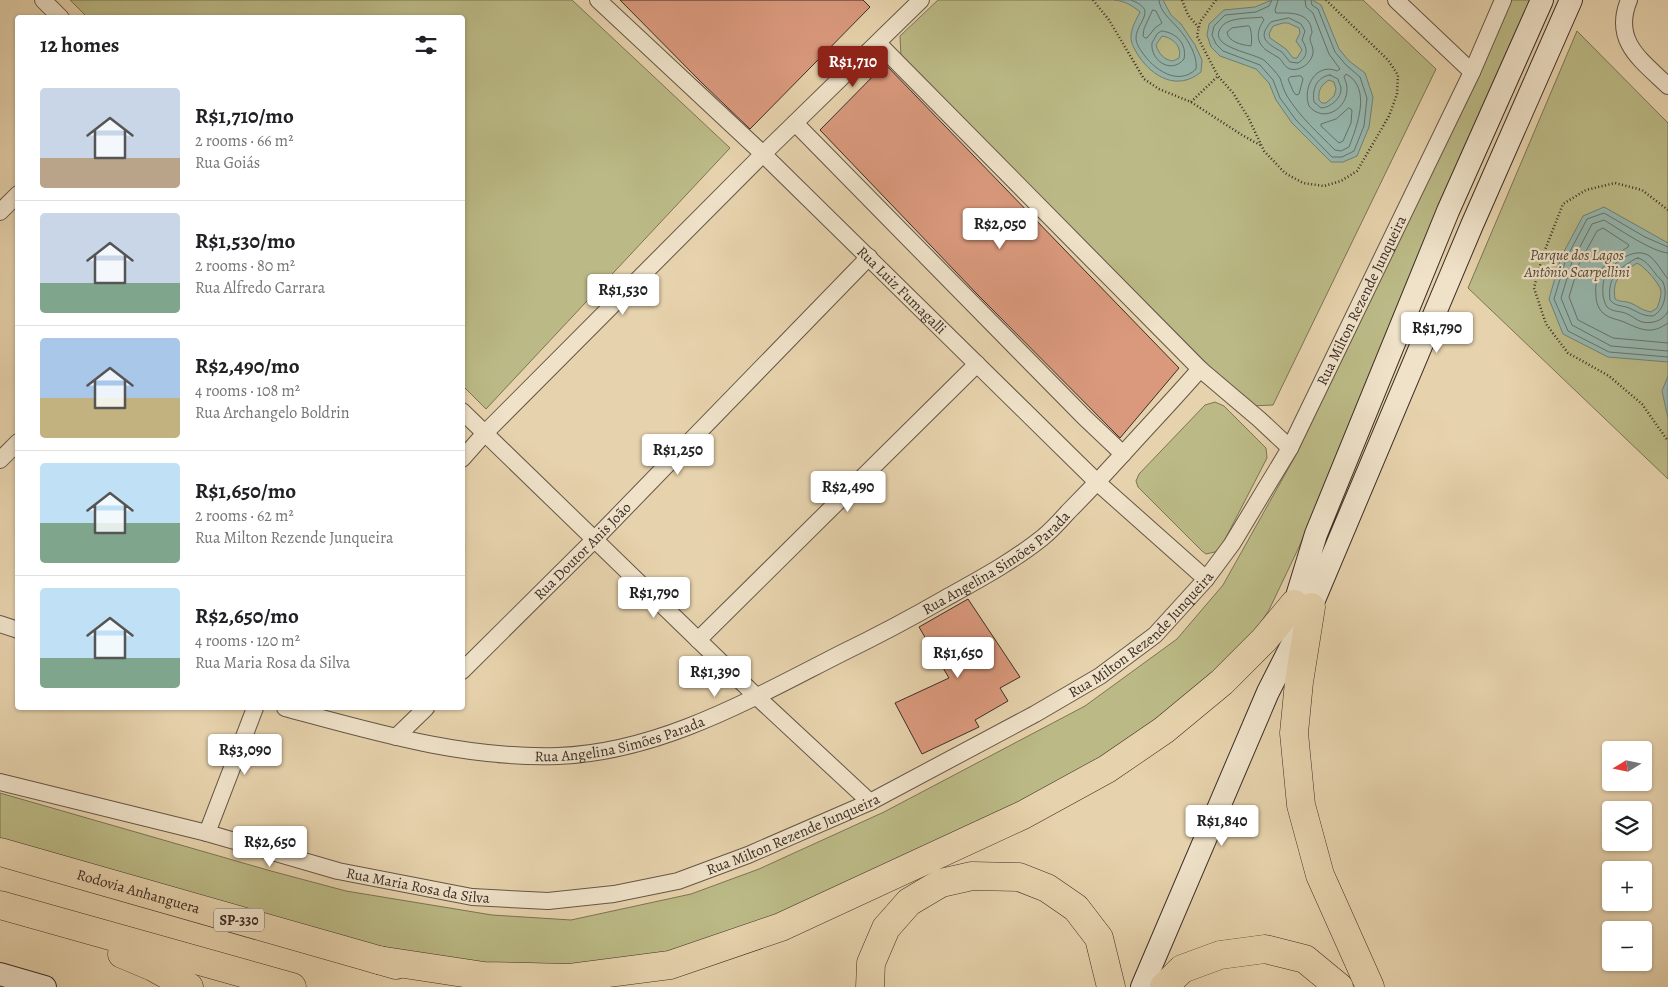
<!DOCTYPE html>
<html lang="en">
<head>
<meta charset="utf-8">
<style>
  :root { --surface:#fff; --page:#f2f2f2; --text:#202124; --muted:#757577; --line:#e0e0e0; --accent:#8f2418 }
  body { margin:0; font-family:Alegreya,serif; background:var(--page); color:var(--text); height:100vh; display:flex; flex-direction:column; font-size:19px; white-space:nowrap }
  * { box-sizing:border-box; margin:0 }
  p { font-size:16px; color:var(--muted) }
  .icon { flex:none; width:28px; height:28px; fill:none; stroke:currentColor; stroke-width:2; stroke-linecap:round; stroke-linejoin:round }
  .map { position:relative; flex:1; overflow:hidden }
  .side { position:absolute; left:15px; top:15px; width:450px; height:695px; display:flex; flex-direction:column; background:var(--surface); border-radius:5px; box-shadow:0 1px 4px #0004 }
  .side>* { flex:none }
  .needle { width:32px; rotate:260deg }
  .controls { position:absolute; left:1602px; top:741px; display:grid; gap:10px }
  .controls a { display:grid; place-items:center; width:50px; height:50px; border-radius:5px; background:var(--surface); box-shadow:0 1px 4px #0004; font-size:25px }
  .price { position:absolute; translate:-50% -42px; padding:0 11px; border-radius:5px; background:#fff; color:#222; font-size:16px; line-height:32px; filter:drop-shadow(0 1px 2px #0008) }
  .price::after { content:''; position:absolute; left:50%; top:30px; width:15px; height:11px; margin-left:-8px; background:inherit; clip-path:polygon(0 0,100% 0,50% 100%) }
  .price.on { background:var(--accent); color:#fff }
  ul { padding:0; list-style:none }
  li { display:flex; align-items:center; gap:15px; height:125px; padding:0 25px }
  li+li { border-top:1px solid var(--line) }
  li span { display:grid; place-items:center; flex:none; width:140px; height:100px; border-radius:5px; color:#555 }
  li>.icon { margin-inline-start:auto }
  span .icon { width:60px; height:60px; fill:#fffc; stroke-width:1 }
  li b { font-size:21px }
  h2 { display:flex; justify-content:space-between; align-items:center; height:60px; padding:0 25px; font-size:21px }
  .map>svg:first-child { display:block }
  .green { fill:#bbba86; stroke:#7c7456 }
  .water { fill:#96b7ae; stroke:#728077; fill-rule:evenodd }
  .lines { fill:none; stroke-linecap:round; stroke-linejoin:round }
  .shore { stroke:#69726a; stroke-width:1 }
  .building { fill:#da997d; stroke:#3c2d25 }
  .street-casing { stroke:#665647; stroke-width:18 }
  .secondary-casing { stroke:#3c2d25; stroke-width:24 }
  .highway-casing { stroke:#3c2d25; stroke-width:29 }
  .path { stroke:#3c2d25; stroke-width:2.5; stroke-dasharray:1 2.5; stroke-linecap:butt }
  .street { stroke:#efe2c9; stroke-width:16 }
  .secondary { stroke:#efe2c9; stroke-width:22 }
  .highway { stroke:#e6d2ac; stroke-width:28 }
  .labels { text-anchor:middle; stroke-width:4.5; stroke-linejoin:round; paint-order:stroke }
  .shield { fill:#efe2c9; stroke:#726356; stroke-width:1 }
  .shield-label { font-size:14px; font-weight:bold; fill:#3c2d25 }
  .park-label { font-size:15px; font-style:italic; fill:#554938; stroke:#efe2c9 }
  .street-label { font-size:15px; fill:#3c2d25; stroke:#efe2c9 }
</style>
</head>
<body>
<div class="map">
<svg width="1668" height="987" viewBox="0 0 1668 987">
  <rect width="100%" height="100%" fill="#e6d2ac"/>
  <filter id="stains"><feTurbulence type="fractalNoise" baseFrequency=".004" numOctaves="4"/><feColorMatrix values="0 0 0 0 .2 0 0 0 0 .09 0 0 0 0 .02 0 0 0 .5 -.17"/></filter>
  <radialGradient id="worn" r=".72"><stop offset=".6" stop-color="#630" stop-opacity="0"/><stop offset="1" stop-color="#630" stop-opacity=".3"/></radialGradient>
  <path class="green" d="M70 0H572L730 148 486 409 463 386 462 18H88Z
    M938 0H1363L1436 69 1273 405 1249 406 901 56 900 36Z
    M1511 0H1533L1395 313 1299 547 1269 610 1241 652 1161 722 1054 792 848 887 665 957 571 973 384 957 0 843V793L271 871 346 891 492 915 571 920 691 894 759 869 884 812 1085 706 1177 639 1223 585 1297 453 1468 97Z
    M1577 31 1668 123V479L1468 288Z
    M1215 402 1224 406 1266 448 1267 458 1219 551 1206 554 1202 551 1138 487 1136 481 1139 474 1205 405Z"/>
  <path class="water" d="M1114 0H1163L1171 15 1181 24 1195 45 1202 60 1201 72C1178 91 1153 78 1138 55 1135 50 1131 44 1131 37 1131 28 1136 20 1140 12 1132 5 1124 1 1114 0ZM1162 36C1173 38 1182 46 1179 58L1173 61C1164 60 1159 54 1156 45Z
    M1272 0H1312L1321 5 1339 49 1349 61 1365 73 1373 97 1369 127 1357 156 1343 162H1331L1292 123 1276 100 1269 83 1256 69 1220 56 1211 47 1207 35 1209 24 1224 10 1255 7ZM1283 23H1288L1299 28 1300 33 1296 41 1302 50 1297 58H1293L1286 49 1270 38 1269 34 1273 26ZM1329 80 1334 82 1336 89 1334 96 1326 103H1322L1319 100C1318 90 1321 85 1329 80Z
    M1604 207 1668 243V362L1608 357 1563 334 1549 299 1561 257 1583 216ZM1637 263C1644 266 1660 284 1661 291 1661 297 1659 303 1657 308L1651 312C1640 310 1636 304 1627 302 1622 301 1620 302 1615 299 1612 278 1621 274 1637 263Z
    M1668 376V418L1662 391Z"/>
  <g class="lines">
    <path class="shore" d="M1131 0C1136 2 1145 6 1145 12 1145 20 1136 28 1136 38 1136 43 1139 48 1142 52 1153 69 1178 87 1196 69 1198 55 1186 36 1176 26 1169 18 1160 11 1159 0
      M1272 0 1269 6 1256 12 1225 15 1214 26 1212 35 1216 44 1223 51 1260 65 1273 80 1280 98 1296 120 1332 157H1342L1354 151 1364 126 1367 98 1360 77 1346 65 1335 52 1318 9 1312 5 1311 0
      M1278 0 1275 10 1276 13C1289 13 1310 11 1312 32 1312 34 1310 36 1310 39 1310 43 1313 46 1313 50 1314 61 1301 72 1290 69 1284 67 1283 61 1279 58 1275 55 1270 53 1266 50 1255 41 1257 30 1264 20L1262 17C1250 19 1227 16 1220 29 1209 48 1256 53 1265 61 1270 66 1276 72 1280 78 1282 84 1284 91 1287 96 1300 117 1318 133 1335 150L1341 151 1349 147C1357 126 1372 88 1346 74L1344 77C1345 80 1347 84 1347 88 1348 108 1324 124 1309 106 1302 88 1316 62 1337 71L1340 69 1329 54 1313 13 1306 7 1305 0
      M1153 10 1156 11 1162 23 1155 28 1147 38H1145L1143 36 1144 29Z
      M1289 18 1301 24 1305 31 1302 40C1308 49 1308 57 1298 63L1290 62C1287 59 1285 55 1282 52 1268 44 1256 38 1271 22Z
      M1249 26C1252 29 1252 43 1251 46 1242 45 1228 42 1227 32L1232 28Z
      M1162 31C1177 33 1187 44 1184 59 1171 75 1150 60 1152 43L1157 34Z
      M1330 75 1338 79C1338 81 1341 86 1341 88 1342 98 1330 108 1321 108L1314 102C1312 90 1316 77 1330 75Z
      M1301 76 1303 79 1299 94 1296 95 1293 91 1288 79 1290 77Z
      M1349 108 1352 110 1351 123 1343 141 1339 143 1321 126V124L1336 119Z
      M1668 247 1645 237 1604 213 1587 219 1566 259 1554 299 1568 331 1609 352 1668 357
      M1668 253C1652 252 1619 229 1604 220L1592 224 1572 262 1561 298 1572 325 1611 346 1668 351
      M1638 258C1647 261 1649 266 1655 273 1657 277 1661 279 1663 282 1668 294 1664 310 1653 316 1642 316 1638 312 1629 308 1622 305 1616 307 1610 300 1608 283 1613 273 1627 264 1631 262 1633 259 1638 258Z
      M1668 279C1662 272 1656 260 1648 255 1633 247 1612 263 1605 277 1602 283 1603 291 1603 296 1604 300 1605 304 1607 307 1613 312 1619 311 1625 313 1631 315 1636 320 1642 322 1653 324 1663 321 1668 311
      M1668 323C1651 335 1642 330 1624 322 1617 319 1610 319 1603 313 1598 308 1596 302 1596 296 1593 271 1609 259 1628 247L1629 245 1603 228 1597 231 1579 264 1569 297 1578 320 1613 338 1668 343"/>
  </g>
  <path class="building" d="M620 0H863L870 7 750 129 702 83Z
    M885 64 1179 368 1120 438 978 295 820 130Z
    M968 599 1020 677 1000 688 1008 701 975 720 979 727 922 754 895 703 949 678 919 627Z"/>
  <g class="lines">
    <defs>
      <g id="street">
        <path d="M43 0 61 18"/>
        <path id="s1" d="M598 0 763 154 1098 483 1206 579"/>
        <path d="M1396 0 1472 72"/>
        <path d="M1629 0C1612 41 1641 60 1668 86"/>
        <path d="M878 43 1200 369 1259 419 1290 448"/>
        <path d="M795 123 1084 417 1123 454"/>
        <path d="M0 212 18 194"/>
        <path d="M462 411 756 696 870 802"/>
        <path d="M462 459 485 433 763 154 921 0"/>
        <path d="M0 460 18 442"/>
        <path d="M0 624 18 630"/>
        <path d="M698 640 977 364"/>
        <path id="s2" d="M462 671 594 540 869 257"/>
        <path id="s3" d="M285 708C374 732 464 759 558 756 661 752 753 698 842 653 877 636 911 618 944 599 978 580 1012 562 1042 538 1052 530 1060 521 1068 512 1087 493 1105 474 1122 455 1148 426 1175 398 1200 369"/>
        <path d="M396 737 426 708"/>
        <path id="s4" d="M0 782 207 833 338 871 472 897 548 901 614 894 678 881 748 855 870 802 1035 714 1100 676 1155 635 1206 579 1232 544 1290 448 1472 72 1503 0"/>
        <path d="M207 833 255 708"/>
      </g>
      <path id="secondary" d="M1290 619 1316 534 1448 211 1542 0
        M0 974 45 987
        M1142 987 1268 692 1311 607 1472 225 1571 0"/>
      <g id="highway">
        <path d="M1311 607 1299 682 1294 733 1301 805 1320 875 1370 987"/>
        <path id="s5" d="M0 852 396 965"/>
        <path d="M0 905 292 987"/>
        <path d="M122 954 153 967 189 987"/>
        <path d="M378 960 484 976 570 978 670 965 781 927 1023 815 1107 769 1164 730 1222 682 1264 640 1294 604"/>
        <path d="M870 987 871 963 886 928 909 902 941 883 972 876 1019 877 1047 888 1076 908 1099 938 1111 987"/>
        <path d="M1164 987 1182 969 1220 955 1265 949 1305 959 1339 987"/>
      </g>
    </defs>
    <use href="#street" class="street-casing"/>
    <use href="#secondary" class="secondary-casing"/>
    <use href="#highway" class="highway-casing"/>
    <path class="path" d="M1093 0 1109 20 1144 79 1159 89 1191 102 1242 135 1260 145
      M1182 0 1188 15 1199 28
      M1216 0 1200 22 1197 36 1218 76 1233 93 1248 117 1264 151 1285 173 1303 183 1324 186 1341 181 1357 171 1389 116 1397 94 1398 75 1388 60 1326 0
      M1191 102 1218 76
      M1668 210 1642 190 1615 183 1586 190 1563 204 1543 255 1534 288 1546 324 1568 353 1609 376 1642 404 1668 441"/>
    <use href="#street" class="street"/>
    <use href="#secondary" class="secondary"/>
    <use href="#highway" class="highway"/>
  </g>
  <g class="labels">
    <rect class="shield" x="214" y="908.5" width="50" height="23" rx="4"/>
    <g class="shield-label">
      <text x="239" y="925">SP-330</text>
    </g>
    <g class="park-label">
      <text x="1577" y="260">Parque dos Lagos<tspan x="1577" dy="17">Antônio Scarpellini</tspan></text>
    </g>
    <g class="street-label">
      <text dy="5" stroke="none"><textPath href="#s1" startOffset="420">Rua Luiz Fumagalli</textPath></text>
      <text dy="5" stroke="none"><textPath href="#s4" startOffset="1628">Rua Milton Rezende Junqueira</textPath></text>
      <text dy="5" stroke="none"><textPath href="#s2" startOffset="170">Rua Doutor Anis João</textPath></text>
      <text dy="5" stroke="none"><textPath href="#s3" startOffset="762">Rua Angelina Simões Parada</textPath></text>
      <text dy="5" stroke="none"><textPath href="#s4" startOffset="1222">Rua Milton Rezende Junqueira</textPath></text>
      <text dy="5" stroke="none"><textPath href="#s3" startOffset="342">Rua Angelina Simões Parada</textPath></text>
      <text dy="5" stroke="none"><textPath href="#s4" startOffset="818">Rua Milton Rezende Junqueira</textPath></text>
      <text dy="5" stroke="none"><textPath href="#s4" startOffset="431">Rua Maria Rosa da Silva</textPath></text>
      <text dy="5" stroke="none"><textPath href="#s5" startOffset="144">Rodovia Anhanguera</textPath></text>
    </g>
  </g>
  <rect width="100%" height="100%" filter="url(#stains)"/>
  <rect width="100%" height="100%" fill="url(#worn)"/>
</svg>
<div class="controls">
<a><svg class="needle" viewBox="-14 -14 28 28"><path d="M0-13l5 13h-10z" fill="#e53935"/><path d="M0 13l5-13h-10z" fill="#757577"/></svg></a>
<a><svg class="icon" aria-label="layers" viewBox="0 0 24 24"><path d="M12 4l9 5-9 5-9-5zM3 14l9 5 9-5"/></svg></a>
<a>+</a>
<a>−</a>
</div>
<b class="price on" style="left:853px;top:88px">R$1,710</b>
<b class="price" style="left:1000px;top:250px">R$2,050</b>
<b class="price" style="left:623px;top:316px">R$1,530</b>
<b class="price" style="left:1437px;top:354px">R$1,790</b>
<b class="price" style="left:678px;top:476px">R$1,250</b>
<b class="price" style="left:848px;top:513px">R$2,490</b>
<b class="price" style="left:654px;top:619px">R$1,790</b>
<b class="price" style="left:958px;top:679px">R$1,650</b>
<b class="price" style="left:715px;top:698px">R$1,390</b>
<b class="price" style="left:245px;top:776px">R$3,090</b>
<b class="price" style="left:1222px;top:847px">R$1,840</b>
<b class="price" style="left:270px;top:868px">R$2,650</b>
<section class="side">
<h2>12 homes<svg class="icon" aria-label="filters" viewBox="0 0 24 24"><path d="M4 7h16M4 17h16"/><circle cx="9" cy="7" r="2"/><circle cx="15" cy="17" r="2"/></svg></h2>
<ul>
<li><span style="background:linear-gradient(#c9d6e8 70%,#b9a48a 0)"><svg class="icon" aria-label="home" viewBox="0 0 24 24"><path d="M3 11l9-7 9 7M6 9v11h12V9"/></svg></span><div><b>R$1,710/mo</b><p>2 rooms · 66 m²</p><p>Rua Goiás</p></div></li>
<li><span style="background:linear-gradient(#c9d6e8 70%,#7fa58c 0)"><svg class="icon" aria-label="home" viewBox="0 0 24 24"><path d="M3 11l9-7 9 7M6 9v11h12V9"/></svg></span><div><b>R$1,530/mo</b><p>2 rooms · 80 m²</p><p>Rua Alfredo Carrara</p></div></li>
<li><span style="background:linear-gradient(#a9c7e8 60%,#c2b280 0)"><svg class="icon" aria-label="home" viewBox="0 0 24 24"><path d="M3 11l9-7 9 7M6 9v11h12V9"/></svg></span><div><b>R$2,490/mo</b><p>4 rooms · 108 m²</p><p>Rua Archangelo Boldrin</p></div></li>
<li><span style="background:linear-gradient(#bfe0f5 60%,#7fa58c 0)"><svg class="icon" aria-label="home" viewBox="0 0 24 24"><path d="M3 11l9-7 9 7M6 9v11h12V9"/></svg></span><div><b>R$1,650/mo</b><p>2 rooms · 62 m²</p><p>Rua Milton Rezende Junqueira</p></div></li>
<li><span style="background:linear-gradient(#bfe0f5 70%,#7fa58c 0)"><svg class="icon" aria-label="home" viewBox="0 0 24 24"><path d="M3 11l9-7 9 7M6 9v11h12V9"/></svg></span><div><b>R$2,650/mo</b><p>4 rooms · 120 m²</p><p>Rua Maria Rosa da Silva</p></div></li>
</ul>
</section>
</div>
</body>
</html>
